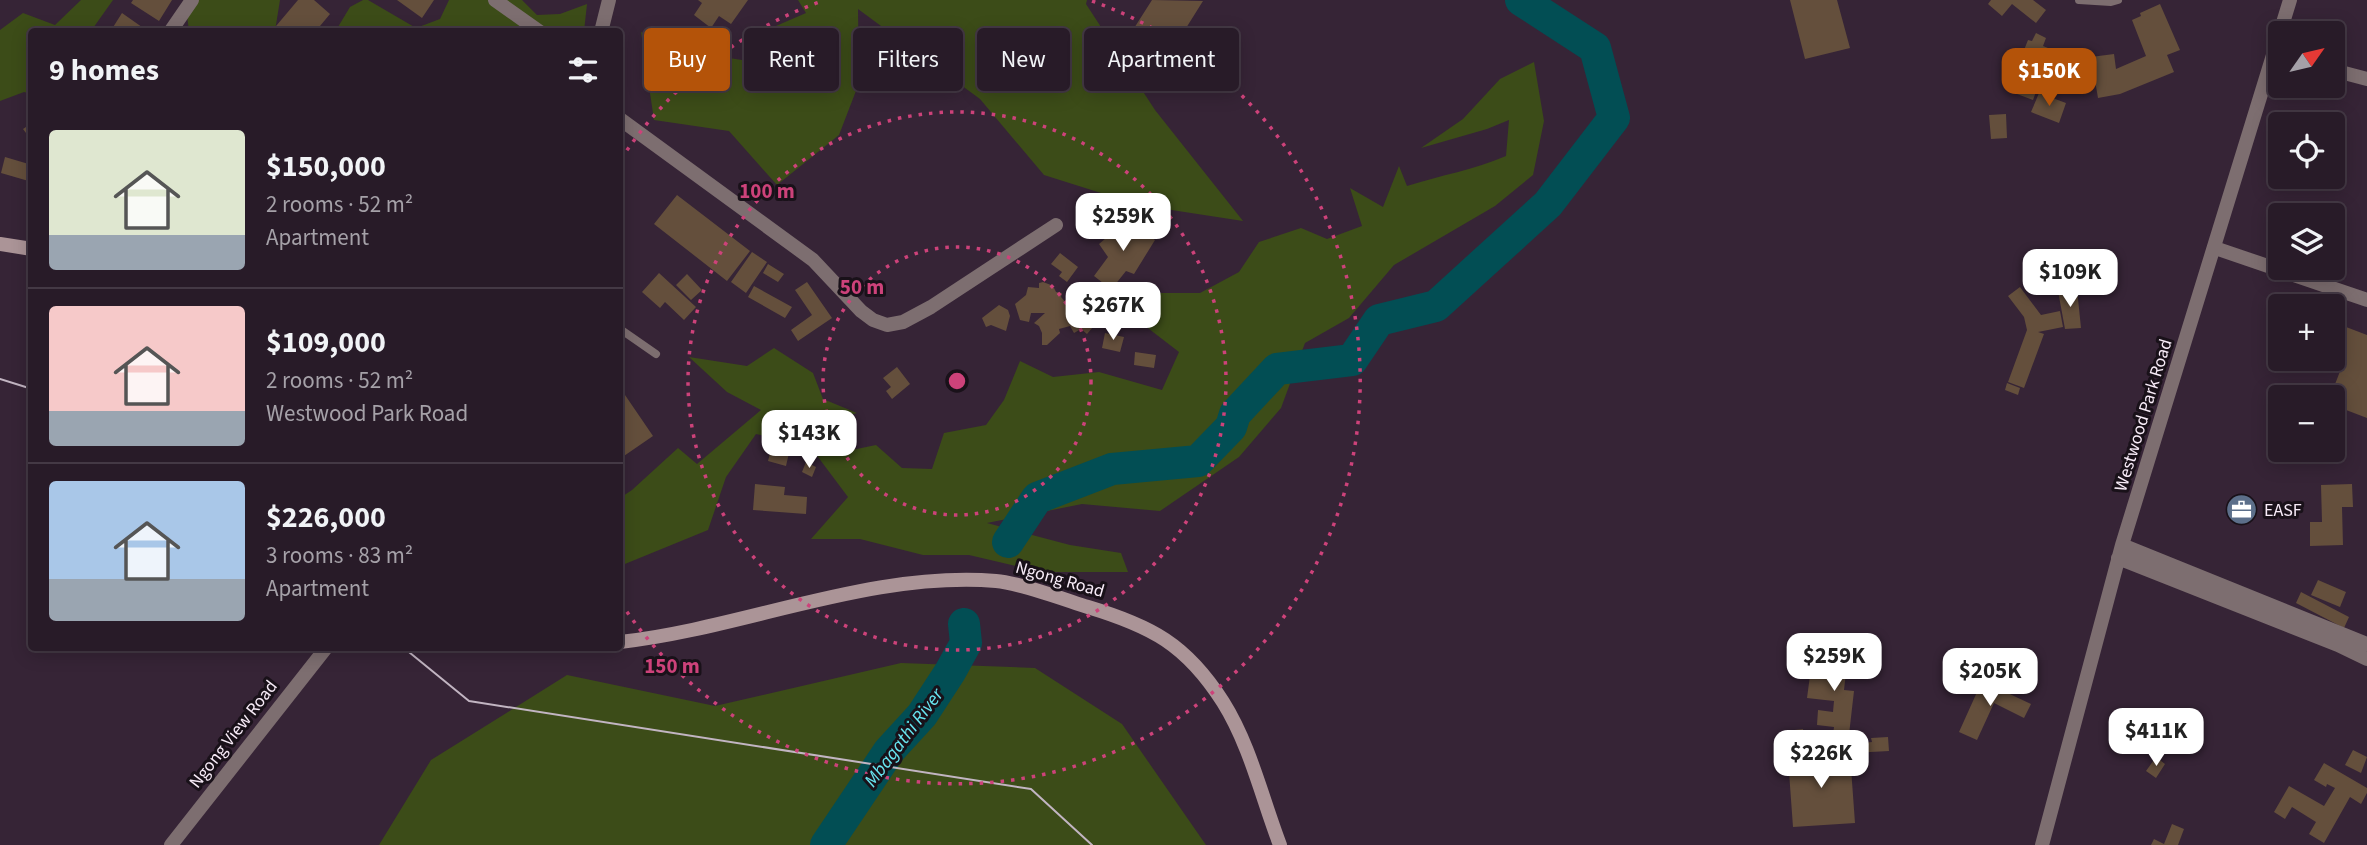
<!DOCTYPE html>
<html lang="en">
<head>
<meta charset="utf-8">
<style>
  :root { --surface:#281b28; --page:#302430; --text:#f1f3f6; --muted:#a5a1a8; --line:#443945; --accent:#b45309 }
  body { margin:0; font-family:"Source Sans 3",sans-serif; background:var(--page); color:var(--text); height:100vh; display:flex; flex-direction:column; font-size:26px; white-space:nowrap }
  * { box-sizing:border-box; margin:0 }
  p { font-size:23px; color:var(--muted) }
  .icon { flex:none; width:38px; height:38px; fill:none; stroke:currentColor; stroke-width:2; stroke-linecap:round; stroke-linejoin:round }
  .map { position:relative; flex:1; overflow:hidden }
  .sheet { position:absolute; left:28px; top:28px; width:595px; height:623px; display:flex; flex-direction:column; background:var(--surface); border-radius:7px; box-shadow:0 4px 18px #0003,0 0 0 2px var(--line) }
  .sheet>* { flex:none }
  .top-card { position:absolute; left:644px; top:28px; width:665px; height:63px; display:flex; gap:14px }
  .needle { width:46px; rotate:56deg }
  .fabs { position:absolute; left:2268px; top:21px; display:grid; gap:14px }
  .fabs a { display:grid; place-items:center; width:77px; height:77px; border-radius:7px; background:var(--surface); box-shadow:0 4px 18px #0003,0 0 0 2px var(--line); font-size:35px }
  .price { position:absolute; translate:-50% -60px; padding:0 16px; border-radius:14px; background:#fff; color:#222; font-size:23px; line-height:46px; filter:drop-shadow(0 2px 4px #0008) }
  .price::after { content:''; position:absolute; left:50%; top:42px; width:21px; height:16px; margin-left:-10px; background:inherit; clip-path:polygon(0 0,100% 0,50% 100%) }
  .price.on { background:var(--accent); color:#fff }
  ul { padding:0; list-style:none }
  li { display:flex; align-items:center; gap:21px; height:175px; padding:0 21px }
  li+li { border-top:2px solid var(--line) }
  li span { display:grid; place-items:center; flex:none; width:196px; height:140px; border-radius:7px; color:#555 }
  li>.icon { margin-inline-start:auto }
  span .icon { width:84px; height:84px; fill:#fffc; stroke-width:1 }
  li b { font-size:30px }
  h2 { display:flex; justify-content:space-between; align-items:center; height:84px; padding:0 21px; font-size:30px }
  .chip { padding:0 24px; border-radius:7px; background:var(--surface); box-shadow:0 4px 18px #0003,0 0 0 2px var(--line); font-size:24px; line-height:63px }
  .chip.on { background:var(--accent); color:#fff }
  .map>svg:first-child { display:block }
  .green { fill:#3c4c18 }
  .lines { fill:none; stroke-linecap:round; stroke-linejoin:round }
  .river { stroke:#024e54; stroke-width:32 }
  .building { fill:#644f3c }
  .lane { stroke:#7d6e70; stroke-width:8 }
  .street { stroke:#7d6e70; stroke-width:14 }
  .secondary { stroke:#ab9497; stroke-width:14 }
  .tram { stroke:#c2b5c2; stroke-width:2 }
  .ring { fill:none; stroke:#cd427a; stroke-width:3.5; stroke-dasharray:3.5 7 }
  .labels { text-anchor:middle; stroke-width:6; stroke-linejoin:round; paint-order:stroke }
  .street-label { font-size:18px; fill:#f8ecf8; stroke:#191119 }
  .poi-label { font-size:18px; fill:#f8ecf8; stroke:#191119; text-anchor:start }
  .water-label { font-size:19px; font-style:italic; fill:#68e5f0; stroke:#191119 }
  .centre { fill:#cd427a; stroke:#191119; stroke-width:3.5 }
  .ring-label { font-size:21px; text-anchor:middle; font-weight:bold; fill:#cd427a; stroke:#191119; stroke-width:6; stroke-linejoin:round; paint-order:stroke }
</style>
</head>
<body>
<div class="map">
<svg width="2367" height="845" viewBox="0 0 2367 845">
  <rect width="100%" height="100%" fill="#362436"/>
  <path class="green" d="M81 0H113L91 31 32 32 31 94 24 92 0 101V30L23 13 55 25Z
    M185 0H280L275 31H189Z
    M363 0H368L416 28 440 19 449 0H522L537 15 560 14 587 4 584 31 335 32 350 7Z
    M798 0H1087L1086 4 1155 110 1243 221 1139 205 1044 175 980 99 858 9 859 83 839 135 777 185 729 131 654 120 641 32 684 51 742 60 769 29 806 13Z
    M1534 62 1544 121 1533 175 1495 206 1394 265 1349 318 1305 343 1281 408 1239 457 1160 511 1082 504 987 523 1070 545 1121 553 1128 572H1042L969 555H923L860 539H811L848 497 809 445 756 434 726 477 708 530 620 566V498L632 490 678 448 697 464 761 410 727 392 689 357 747 366 774 348 813 373 823 399 857 413 821 424 842 452 876 445 902 468 932 469 944 433 986 425 1004 400 1020 361 1053 377 1099 372 1162 390 1179 352 1127 312 1159 293H1200L1239 272 1259 242 1301 228 1327 239 1362 226 1350 188 1383 207 1399 166 1407 186C1441 175 1474 170 1506 156L1509 120 1487 129 1421 148 1463 119 1500 79Z
    M901 663 1035 668 1122 724 1206 845H379L431 760 567 675 715 706Z"/>
  <g class="lines">
    <path class="river" d="M1008 542 1037 498 1112 469 1198 461 1231 427 1235 414 1277 369 1352 360 1379 320 1436 306 1548 204 1614 118 1595 48 1521 0
      M826 845 889 751 922 715 950 672 966 643 964 624"/>
  </g>
  <path class="building" d="M133 0H172L159 21 131 3Z
    M298 0H314L330 14 315 32H271Z
    M397 0H434L422 18Z
    M698 0H748L731 24 719 16 711 28 694 15 702 3Z
    M1152 0 1203 1 1161 68 1124 44Z
    M1790 0H1837L1850 48 1805 59Z
    M1991 0H2033L2046 10 2036 23 2012 4 2002 16 1988 4Z
    M2160 4 2180 50 2167 55 2174 72 2120 94 2098 98 2091 57 2114 54 2116 69 2146 56 2132 20 2141 16 2140 13Z
    M122 13 149 32H110Z
    M2036 33 2046 38 2043 46 2068 56 2060 76 2020 60 2028 40 2032 41Z
    M2089 61 2093 81 2085 83 2081 62Z
    M2016 66 2057 81 2052 95 2037 89 2033 100 2017 94 2018 91 2008 87Z
    M2039 93 2066 103 2059 123 2031 112Z
    M2006 114 2007 138 1991 139 1989 115Z
    M32 123V141L23 129Z
    M5 157 32 165V182L1 173Z
    M677 195 750 251 727 281 654 224Z
    M1116 224 1127 231 1132 224 1155 240 1134 274 1126 271 1114 286 1109 282 1103 283 1094 276 1108 257 1099 244 1106 238Z
    M752 252 767 262 746 293 731 282Z
    M1060 253 1078 267 1067 282 1059 276 1062 272 1051 264Z
    M768 264 784 274 778 282 763 273Z
    M659 273 696 307 684 320 665 302 660 308 642 292Z
    M687 274 702 290 691 300 676 285Z
    M807 282 832 318 798 341 791 330 812 315 795 290Z
    M1043 282 1051 285V288H1054L1056 292 1062 293 1061 297 1069 306 1072 303 1075 309 1080 306 1093 319V327L1087 334 1081 329 1074 333 1070 326 1059 329 1060 333 1047 345H1042V333L1039 326 1034 323 1045 313H1031L1029 322 1020 320 1015 304 1026 295 1028 287 1039 288V283Z
    M754 286 792 307 785 318 748 297Z
    M2020 287 2041 315 2060 311 2063 327 2038 332 2044 334 2024 388 2008 382 2027 330 2024 317 2008 296Z
    M2077 289 2081 328 2065 329 2058 291Z
    M999 305 1008 310 1010 316 1006 331 991 325 986 327 982 318Z
    M2333 322 2367 335V418L2333 405V397H2330L2346 356 2333 351Z
    M1105 333 1124 337 1120 352 1102 348Z
    M1135 352 1156 355 1154 368 1134 365Z
    M897 367 910 384 892 399 886 391 891 387 883 378Z
    M2007 383 2020 388 2018 395 2005 390Z
    M625 395 653 436 621 458 620 398Z
    M771 449 789 453 786 466 768 461Z
    M806 462 816 467 812 477 802 472Z
    M755 484 785 487 784 495 807 497 806 514 753 510Z
    M2352 484 2353 507H2342L2343 545 2310 546V522H2322L2321 485Z
    M2318 580 2346 592 2340 607 2311 595Z
    M2301 592 2349 617 2344 628 2296 603Z
    M1833 635 1850 637 1844 690 1854 691 1847 752 1831 750 1834 727 1817 725 1818 710 1833 712 1834 701 1807 698 1811 668 1828 670Z
    M1982 681 2031 704 2024 718 1994 703 1977 740 1959 732Z
    M1803 729 1805 751 1789 753 1786 731Z
    M1888 737 1889 751 1852 753V744L1872 742 1871 738Z
    M2353 750 2367 757 2361 773 2345 765Z
    M1850 754 1855 823 1793 827 1788 758Z
    M2156 757 2165 764 2156 778 2146 771Z
    M2324 763 2367 788V793L2361 804 2350 797 2324 843 2309 834 2316 822 2292 807 2285 819 2274 812 2289 786 2324 806 2335 788 2327 784 2326 787 2314 780Z
    M2172 824 2184 829 2178 845H2151L2154 839 2164 844Z"/>
  <g class="lines">
    <path class="lane" d="M2079 0 2111 2 2118 0
      M620 329 656 354"/>
    <path class="street" d="M495 0 540 32
      M170 32 192 0
      M601 32 609 0
      M2333 70 2367 79
      M620 119 813 260 861 311 873 320 887 325 903 322 931 307 1056 225
      M2215 248 2367 300
      M2122 545 2367 644
      M2118 558 2338 645 2367 659
      M171 845 326 648
      M2042 845 2122 545 2290 0"/>
    <path class="secondary" d="M0 244 32 249
      M620 642C745 628 869 571 996 581 1020 583 1063 599 1088 607 1151 626 1186 644 1223 702 1250 745 1262 798 1280 845"/>
    <path class="tram" d="M0 379 32 389
      M404 648 469 701 1031 789 1092 845"/>
  </g>
  <g class="ring">
    <circle cx="957" cy="381" r="134"/>
    <circle cx="957" cy="381" r="269"/>
    <path d="M621 159A403 403 0 0 1 822 1M1092 1A403 403 0 1 1 621 603"/>
  </g>
  <defs>
    <symbol id="office-disc" viewBox="-11 -11 22 22"><circle r="9.5" fill="#5c6f8a" stroke="#191119"/><path d="M-6-3h4V-5.5h4V-3h4V5H-6ZM-1-4.5V-3h2v-1.5ZM-6 0V1H6V0Z" fill="#fff"/></symbol>
  </defs>
  <g fill-rule="evenodd">
    <use href="#office-disc" x="2224" y="492" width="35" height="35"/>
  </g>
  <g class="labels">
    <g class="street-label">
      <text transform="translate(2143 415) rotate(-73)" y="6">Westwood Park Road</text>
      <text transform="translate(1060 579) rotate(16)" y="6">Ngong Road</text>
      <text transform="translate(233 734) rotate(-52)" y="6">Ngong View Road</text>
    </g>
    <g class="poi-label">
      <text x="2264" y="516">EASF</text>
    </g>
    <g class="water-label">
      <text transform="translate(903 737) rotate(-53)" y="7">Mbagathi River</text>
    </g>
  </g>
  <circle cx="957" cy="381" r="10" class="centre"/>
  <g class="ring-label">
    <text x="767" y="198">100 m</text>
    <text x="862" y="294">50 m</text>
    <text x="672" y="673">150 m</text>
  </g>
</svg>
<div class="fabs">
<a><svg class="needle" viewBox="-14 -14 28 28"><path d="M0-13l5 13h-10z" fill="#e53935"/><path d="M0 13l5-13h-10z" fill="#a5a1a8"/></svg></a>
<a><svg class="icon" aria-label="locate" viewBox="0 0 24 24"><circle cx="12" cy="12" r="6"/><path d="M12 2v4M12 18v4M2 12h4M18 12h4"/></svg></a>
<a><svg class="icon" aria-label="layers" viewBox="0 0 24 24"><path d="M12 4l9 5-9 5-9-5zM3 14l9 5 9-5"/></svg></a>
<a>+</a>
<a>−</a>
</div>
<b class="price on" style="left:2049px;top:108px">$150K</b>
<b class="price" style="left:1123px;top:253px">$259K</b>
<b class="price" style="left:2070px;top:309px">$109K</b>
<b class="price" style="left:1113px;top:342px">$267K</b>
<b class="price" style="left:809px;top:470px">$143K</b>
<b class="price" style="left:1834px;top:693px">$259K</b>
<b class="price" style="left:1990px;top:708px">$205K</b>
<b class="price" style="left:2156px;top:768px">$411K</b>
<b class="price" style="left:1821px;top:790px">$226K</b>
<div class="top-card">
<a class="chip on">Buy</a>
<a class="chip">Rent</a>
<a class="chip">Filters</a>
<a class="chip">New</a>
<a class="chip">Apartment</a>
</div>
<section class="sheet">
<h2>9 homes<svg class="icon" aria-label="filters" viewBox="0 0 24 24"><path d="M4 7h16M4 17h16"/><circle cx="9" cy="7" r="2"/><circle cx="15" cy="17" r="2"/></svg></h2>
<ul>
<li><span style="background:linear-gradient(#dfe7d0 75%,#9aa5b1 0)"><svg class="icon" aria-label="home" viewBox="0 0 24 24"><path d="M3 11l9-7 9 7M6 9v11h12V9"/></svg></span><div><b>$150,000</b><p>2 rooms · 52 m²</p><p>Apartment</p></div></li>
<li><span style="background:linear-gradient(#f6c9c9 75%,#9aa5b1 0)"><svg class="icon" aria-label="home" viewBox="0 0 24 24"><path d="M3 11l9-7 9 7M6 9v11h12V9"/></svg></span><div><b>$109,000</b><p>2 rooms · 52 m²</p><p>Westwood Park Road</p></div></li>
<li><span style="background:linear-gradient(#a9c7e8 70%,#9aa5b1 0)"><svg class="icon" aria-label="home" viewBox="0 0 24 24"><path d="M3 11l9-7 9 7M6 9v11h12V9"/></svg></span><div><b>$226,000</b><p>3 rooms · 83 m²</p><p>Apartment</p></div></li>
</ul>
</section>
</div>
</body>
</html>
